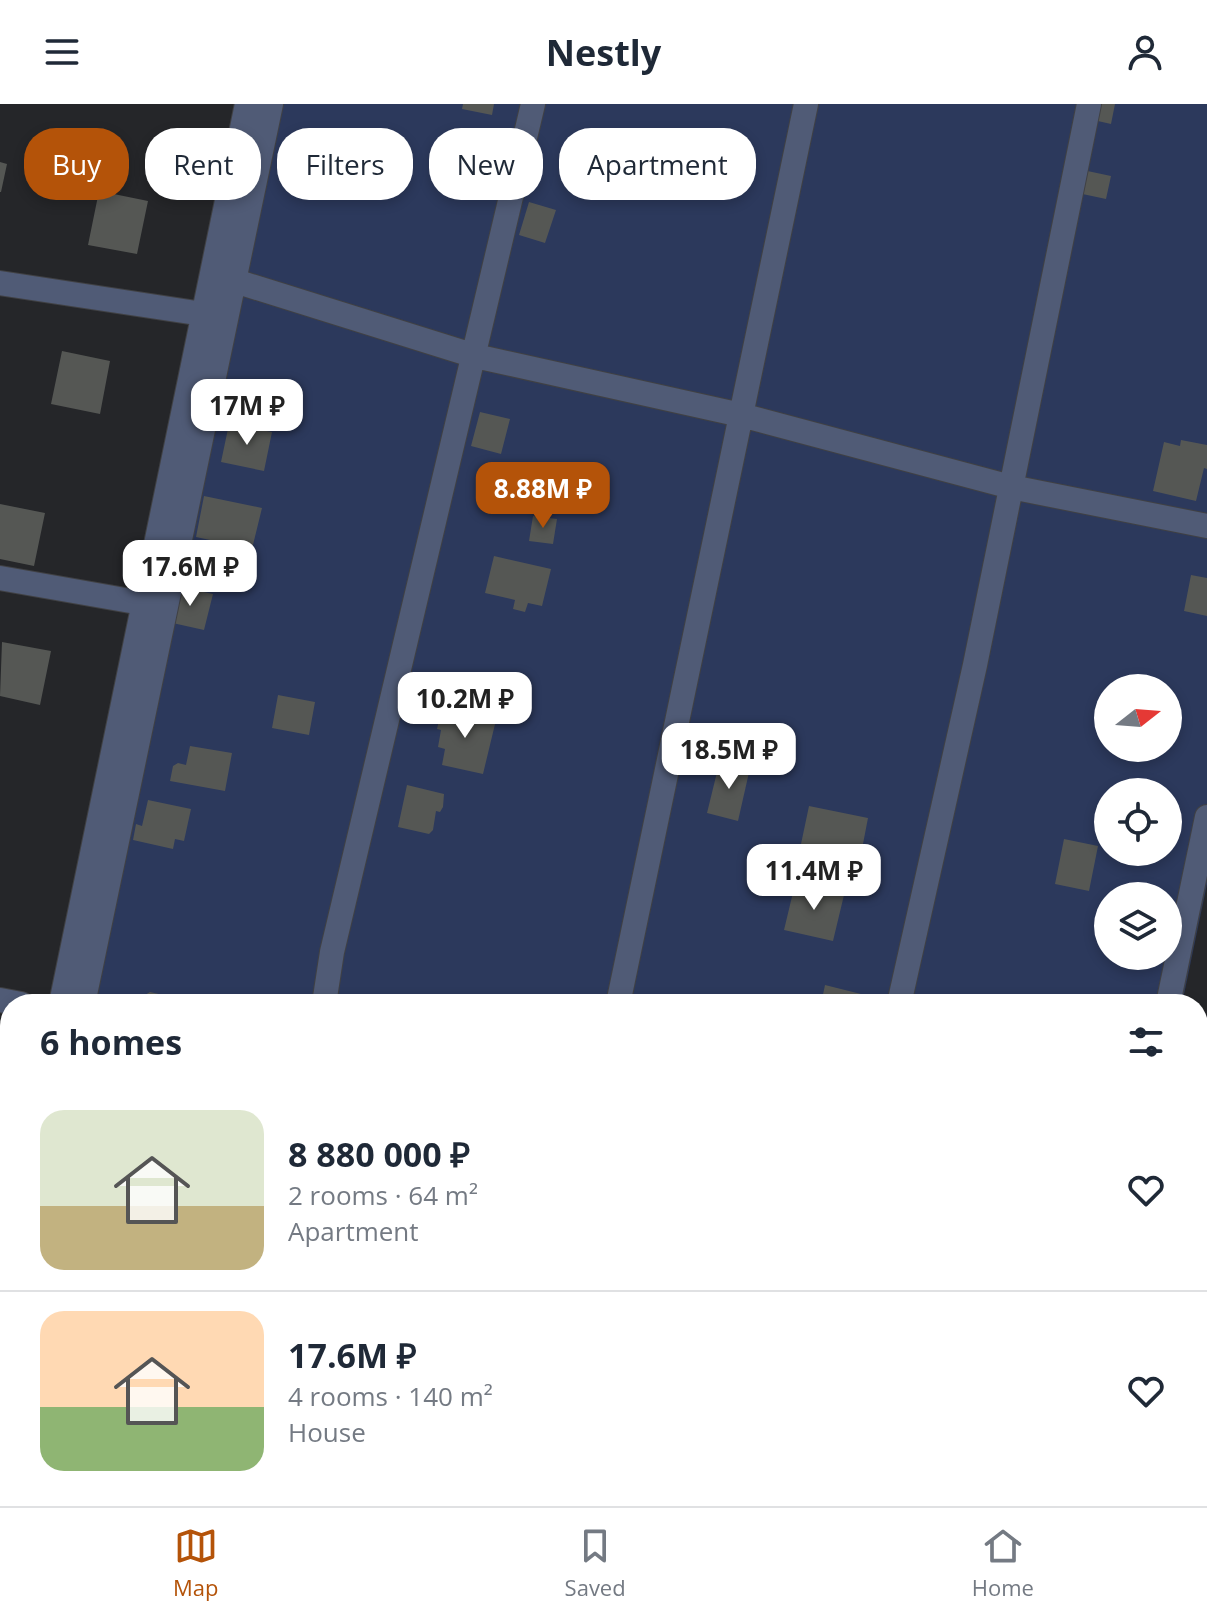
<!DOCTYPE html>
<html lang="en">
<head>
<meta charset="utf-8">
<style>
  :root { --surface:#fff; --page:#f6f6f7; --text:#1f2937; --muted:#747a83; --line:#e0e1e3; --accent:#b45309 }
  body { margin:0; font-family:"Open Sans",sans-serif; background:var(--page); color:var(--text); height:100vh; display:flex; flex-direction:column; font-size:30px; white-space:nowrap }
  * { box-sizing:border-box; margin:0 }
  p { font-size:26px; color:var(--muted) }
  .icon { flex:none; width:44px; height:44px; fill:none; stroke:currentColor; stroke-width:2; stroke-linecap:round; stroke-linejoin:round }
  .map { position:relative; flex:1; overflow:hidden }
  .sheet { position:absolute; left:0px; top:890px; width:1208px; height:512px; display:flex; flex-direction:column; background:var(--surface); border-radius:32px 32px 0 0; box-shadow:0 4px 12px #0003 }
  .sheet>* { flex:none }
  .hud { position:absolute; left:24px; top:24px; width:800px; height:72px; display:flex; gap:16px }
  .needle { width:52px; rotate:73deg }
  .controls { position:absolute; left:1094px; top:570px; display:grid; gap:16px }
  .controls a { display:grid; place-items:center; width:88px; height:88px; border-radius:50%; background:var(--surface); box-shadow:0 4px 12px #0003; font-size:40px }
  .price { position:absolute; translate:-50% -68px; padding:0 18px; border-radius:16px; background:#fff; color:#222; font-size:26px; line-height:52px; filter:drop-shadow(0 2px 4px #0008) }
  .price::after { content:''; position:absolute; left:50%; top:48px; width:24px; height:18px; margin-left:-12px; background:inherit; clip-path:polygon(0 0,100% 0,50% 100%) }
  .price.active { background:var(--accent); color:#fff }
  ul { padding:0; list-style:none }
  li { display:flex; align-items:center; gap:24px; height:200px; padding:0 40px }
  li+li { border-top:2px solid var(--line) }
  li span { display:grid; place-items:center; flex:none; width:224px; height:160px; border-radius:24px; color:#555 }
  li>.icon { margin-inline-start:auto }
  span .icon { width:96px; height:96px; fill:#fffc; stroke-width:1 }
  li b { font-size:34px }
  h2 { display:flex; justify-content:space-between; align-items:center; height:96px; padding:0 40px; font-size:34px }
  .chip { padding:0 28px; border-radius:32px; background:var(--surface); box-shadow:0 4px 12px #0003; font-size:28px; line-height:72px }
  .chip.active { background:var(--accent); color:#fff }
  header { display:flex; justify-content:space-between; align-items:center; height:104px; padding:0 40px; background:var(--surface); font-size:36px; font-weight:700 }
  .dock { display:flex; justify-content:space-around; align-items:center; height:112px; border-top:2px solid var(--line); background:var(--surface); font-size:22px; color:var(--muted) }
  .dock a { display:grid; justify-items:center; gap:4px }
  .dock .active { color:var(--accent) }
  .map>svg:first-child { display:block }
  .green { fill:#2c395c; fill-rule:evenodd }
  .building { fill:#555754 }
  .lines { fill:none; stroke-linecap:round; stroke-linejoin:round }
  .minor-casing { stroke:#404144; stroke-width:26 }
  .minor { stroke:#505b76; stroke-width:24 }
</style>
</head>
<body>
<header><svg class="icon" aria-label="menu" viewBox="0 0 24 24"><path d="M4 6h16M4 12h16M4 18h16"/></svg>Nestly<svg class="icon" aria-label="person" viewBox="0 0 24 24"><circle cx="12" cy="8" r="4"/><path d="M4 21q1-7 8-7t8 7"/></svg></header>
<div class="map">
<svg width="1207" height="1402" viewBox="0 0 1207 1402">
  <rect width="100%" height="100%" fill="#252629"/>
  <path class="green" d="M260 0H1207V780L1182 900H74ZM1108 584H1168V644H1108ZM1108 688H1168V748H1108ZM1108 792H1168V852H1108Z
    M1207 1116V1402H1150L1152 1392H1198V1161Z
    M10 1210V1392H1079L1077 1402H0V1259Z"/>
  <path class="building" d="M463 0H494L492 11 462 5Z
    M1092 0H1115L1111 20 1089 15Z
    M0 58 7 60 1 88H0Z
    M1078 65 1111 72 1106 95 1073 88Z
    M99 87 148 97 137 150 88 141Z
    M529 98 556 106 545 139 519 131Z
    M62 247 110 257 100 310 51 300Z
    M480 308 510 315 501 350 471 342Z
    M229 320 272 328 264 367 221 358Z
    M1181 336 1207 341V365L1204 364 1196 397 1153 387 1164 338 1180 342Z
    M204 392 262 404 252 445 196 433Z
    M0 400 45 409 34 462 0 455Z
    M533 412 557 415 553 440 529 437Z
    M494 452 551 465 542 502 528 499 525 508 513 505 515 496 485 489Z
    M1191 471 1207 474V512L1184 507Z
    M176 482 213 490 204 526 168 518Z
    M2 538 51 547 40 601 0 592Z
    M278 591 315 598 309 631 272 624Z
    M442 603 496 616 483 670 442 661 445 645 438 643 441 626 437 625Z
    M190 642 232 649 225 687 170 677 173 662 178 659 186 661Z
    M720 656 750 664 738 717 707 709Z
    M407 681 444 690 443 703 440 708 436 707 433 726 429 730 398 723Z
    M148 696 191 705 184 737 175 735 173 745 133 736 136 720 142 722Z
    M809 702 868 714 857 771 797 759Z
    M1064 735 1098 742 1089 787 1055 780Z
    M795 780 844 791 833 837 784 826Z
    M825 881 861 890 859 900H821Z
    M150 888 189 897 188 900H139L140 894Z
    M9 1356H10V1391L1 1389Z
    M661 1392H702L699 1402H659Z
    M999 1392H1040L1038 1402H997Z"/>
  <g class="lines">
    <defs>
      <path id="minor" d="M235 177 475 252 741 311 1011 383 1207 422
        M0 179 203 210
        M0 474 142 499
        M0 896 21 900
        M61 900 247 0
        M83 900C143 600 210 301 271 0
        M324 900 332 848 533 0
        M618 900 806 0
        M899 900 975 561 1089 0
        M1168 900 1207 713
        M1198 971 1207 926
        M0 1196 10 1148
        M0 1307 10 1258
        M246 1402 248 1392
        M514 1402 516 1392
        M795 1402 797 1392
        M1057 1402 1059 1392
        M1113 1402 1115 1392"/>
    </defs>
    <use href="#minor" class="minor-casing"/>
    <use href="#minor" class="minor"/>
  </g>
</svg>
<div class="controls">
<a><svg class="needle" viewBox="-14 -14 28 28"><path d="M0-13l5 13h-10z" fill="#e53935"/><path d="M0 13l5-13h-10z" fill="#747a83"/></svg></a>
<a><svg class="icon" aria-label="locate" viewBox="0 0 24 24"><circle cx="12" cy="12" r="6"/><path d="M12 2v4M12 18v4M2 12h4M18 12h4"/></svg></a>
<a><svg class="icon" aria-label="layers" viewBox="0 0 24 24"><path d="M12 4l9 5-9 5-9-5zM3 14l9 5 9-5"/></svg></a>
</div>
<b class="price" style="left:247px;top:343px">17M ₽</b>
<b class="price active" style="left:543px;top:426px">8.88M ₽</b>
<b class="price" style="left:190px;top:504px">17.6M ₽</b>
<b class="price" style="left:465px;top:636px">10.2M ₽</b>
<b class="price" style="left:729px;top:687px">18.5M ₽</b>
<b class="price" style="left:814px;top:808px">11.4M ₽</b>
<div class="hud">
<a class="chip active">Buy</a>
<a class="chip">Rent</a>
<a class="chip">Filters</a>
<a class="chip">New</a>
<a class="chip">Apartment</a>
</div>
<section class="sheet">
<h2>6 homes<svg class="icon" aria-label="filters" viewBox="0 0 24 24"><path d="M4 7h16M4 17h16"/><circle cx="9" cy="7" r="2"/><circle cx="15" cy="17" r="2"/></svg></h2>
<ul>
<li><span style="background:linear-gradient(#dfe7d0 60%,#c2b280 0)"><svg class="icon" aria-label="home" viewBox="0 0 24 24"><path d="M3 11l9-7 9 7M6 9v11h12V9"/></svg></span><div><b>8 880 000 ₽</b><p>2 rooms · 64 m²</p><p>Apartment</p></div><svg class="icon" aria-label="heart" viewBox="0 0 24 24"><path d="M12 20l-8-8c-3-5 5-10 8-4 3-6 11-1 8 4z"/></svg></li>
<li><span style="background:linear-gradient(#ffd9b3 60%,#8fb573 0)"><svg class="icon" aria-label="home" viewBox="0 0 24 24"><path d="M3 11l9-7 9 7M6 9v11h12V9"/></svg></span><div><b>17.6M ₽</b><p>4 rooms · 140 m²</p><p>House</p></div><svg class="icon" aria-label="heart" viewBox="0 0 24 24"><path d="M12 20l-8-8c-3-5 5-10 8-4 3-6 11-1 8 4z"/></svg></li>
</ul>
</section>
</div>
<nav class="dock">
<a class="active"><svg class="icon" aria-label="map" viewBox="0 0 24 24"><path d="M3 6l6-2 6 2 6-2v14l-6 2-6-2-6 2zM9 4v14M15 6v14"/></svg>Map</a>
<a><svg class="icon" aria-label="saved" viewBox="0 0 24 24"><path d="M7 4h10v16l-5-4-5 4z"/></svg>Saved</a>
<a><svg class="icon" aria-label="home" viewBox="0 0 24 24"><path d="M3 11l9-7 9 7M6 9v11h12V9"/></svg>Home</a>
</nav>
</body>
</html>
